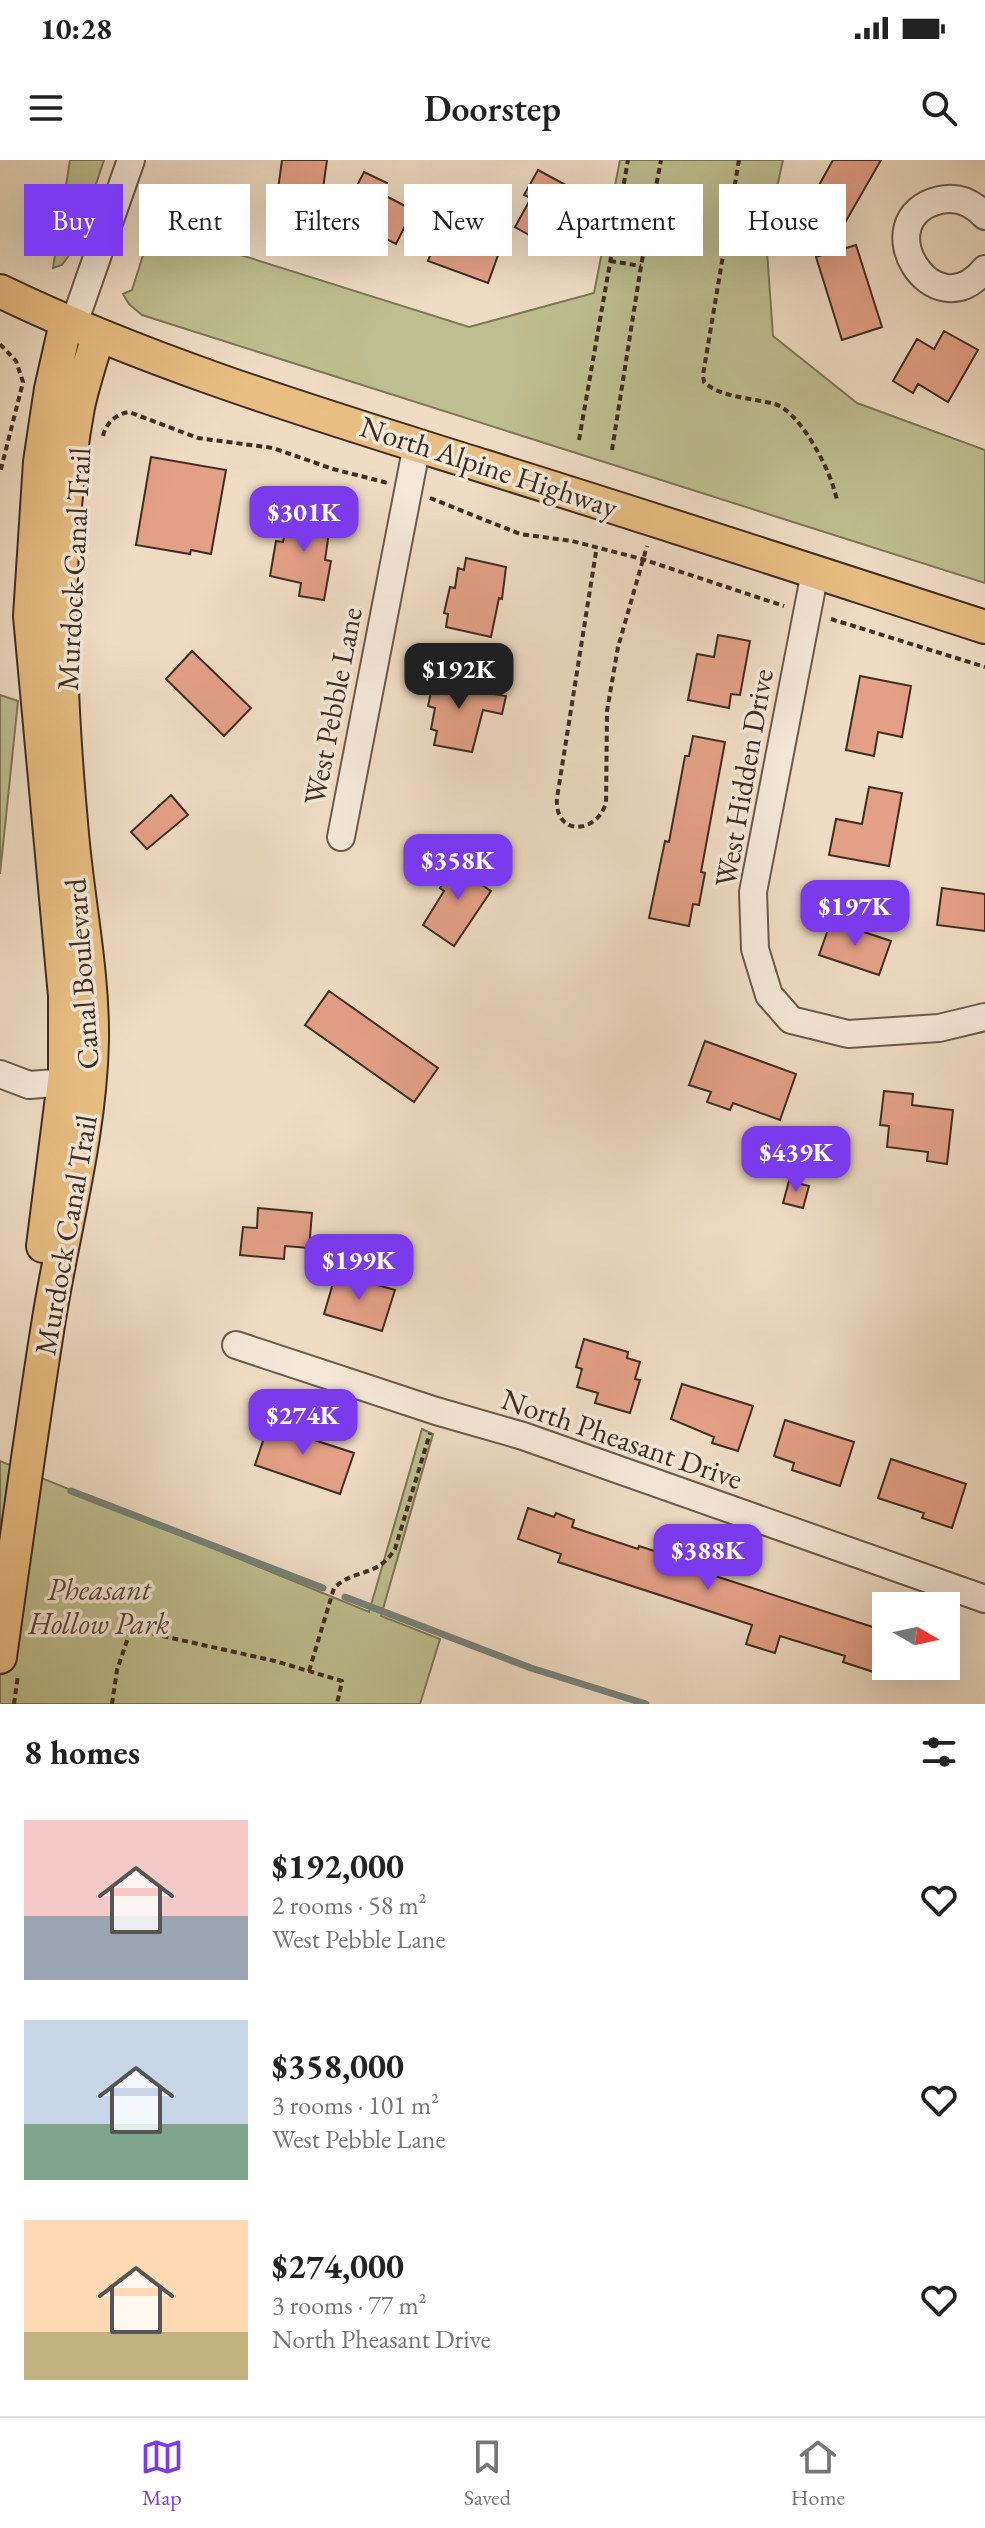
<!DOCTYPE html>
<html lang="en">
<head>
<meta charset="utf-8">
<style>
  :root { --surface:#fff; --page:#f2f2f2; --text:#222; --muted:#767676; --line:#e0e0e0; --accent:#7c3aed }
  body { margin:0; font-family:"EB Garamond",serif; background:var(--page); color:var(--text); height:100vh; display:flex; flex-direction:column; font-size:30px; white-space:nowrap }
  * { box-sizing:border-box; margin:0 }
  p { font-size:26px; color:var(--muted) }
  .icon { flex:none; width:44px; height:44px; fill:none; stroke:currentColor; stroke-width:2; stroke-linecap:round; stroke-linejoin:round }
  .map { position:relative; height:1544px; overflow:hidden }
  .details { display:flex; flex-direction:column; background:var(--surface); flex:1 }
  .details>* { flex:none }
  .hud { position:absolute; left:24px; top:24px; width:938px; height:72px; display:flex; gap:16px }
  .needle { width:52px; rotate:99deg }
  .tools { position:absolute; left:872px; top:1432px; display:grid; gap:16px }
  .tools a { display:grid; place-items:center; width:88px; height:88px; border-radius:0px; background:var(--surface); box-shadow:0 8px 32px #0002; font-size:40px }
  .price { position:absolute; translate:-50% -68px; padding:0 18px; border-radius:16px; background:var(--accent); color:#fff; font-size:26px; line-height:52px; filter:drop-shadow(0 2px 4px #0008) }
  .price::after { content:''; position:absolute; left:50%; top:48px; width:24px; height:18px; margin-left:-12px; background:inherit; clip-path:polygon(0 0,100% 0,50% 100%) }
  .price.current { background:#222; color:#fff }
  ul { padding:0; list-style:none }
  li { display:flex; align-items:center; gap:24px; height:200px; padding:0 24px }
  li span { display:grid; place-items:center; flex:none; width:224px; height:160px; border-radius:0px; color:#555 }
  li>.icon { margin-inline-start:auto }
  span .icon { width:96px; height:96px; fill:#fffc; stroke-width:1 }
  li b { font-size:34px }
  h2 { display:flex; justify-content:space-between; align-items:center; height:96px; padding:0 24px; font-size:34px }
  .chip { padding:0 28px; border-radius:0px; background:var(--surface); box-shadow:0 8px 32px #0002; font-size:28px; line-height:72px }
  .chip.current { background:var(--accent); color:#fff }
  .status { display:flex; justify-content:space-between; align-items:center; height:56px; padding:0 40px; background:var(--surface); direction:ltr }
  .status svg { height:22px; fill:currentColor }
  header { display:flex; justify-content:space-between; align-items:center; height:104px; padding:0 24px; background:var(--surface); font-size:36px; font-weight:600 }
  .menu { display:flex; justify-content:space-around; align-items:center; height:112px; border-top:2px solid var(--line); background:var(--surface); font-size:22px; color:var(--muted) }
  .menu a { display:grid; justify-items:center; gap:4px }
  .menu .current { color:var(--accent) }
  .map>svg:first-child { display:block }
  .green { fill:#bebf90; stroke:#7f7659; stroke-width:2 }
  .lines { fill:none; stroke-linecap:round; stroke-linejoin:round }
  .stream { stroke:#76827a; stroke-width:7 }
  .building { fill:#e4a087; stroke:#402d22; stroke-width:2 }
  .minor-casing { stroke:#6c594a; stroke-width:30 }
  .major-casing { stroke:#402d22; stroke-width:36 }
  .path { stroke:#402d22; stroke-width:4; stroke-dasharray:6 4; stroke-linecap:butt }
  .minor { stroke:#f5e8d8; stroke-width:26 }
  .major { stroke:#e8be82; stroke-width:32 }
  .labels { text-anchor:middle; stroke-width:7; stroke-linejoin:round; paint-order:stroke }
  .street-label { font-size:30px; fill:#402d22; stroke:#f5e8d8 }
  .park-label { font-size:30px; font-style:italic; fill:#594a38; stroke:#f5e8d8 }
</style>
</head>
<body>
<div class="status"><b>10:28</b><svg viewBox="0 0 49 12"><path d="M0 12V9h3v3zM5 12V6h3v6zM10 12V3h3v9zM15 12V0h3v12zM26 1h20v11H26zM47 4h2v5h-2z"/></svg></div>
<header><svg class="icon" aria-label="menu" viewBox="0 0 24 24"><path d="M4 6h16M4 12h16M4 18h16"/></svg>Doorstep<svg class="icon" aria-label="search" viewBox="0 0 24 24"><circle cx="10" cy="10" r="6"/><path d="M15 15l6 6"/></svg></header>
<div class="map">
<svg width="985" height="1544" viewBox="0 0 985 1544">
  <rect width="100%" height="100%" fill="#efdcc3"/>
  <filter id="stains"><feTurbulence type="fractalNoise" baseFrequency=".0025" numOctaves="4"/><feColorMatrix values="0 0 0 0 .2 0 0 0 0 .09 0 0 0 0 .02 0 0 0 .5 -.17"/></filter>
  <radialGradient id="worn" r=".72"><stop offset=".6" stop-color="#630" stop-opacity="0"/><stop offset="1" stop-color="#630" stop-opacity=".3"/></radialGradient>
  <path class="green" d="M70 0H104L75 87 62 105 53 108Z
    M620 0H783L766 77 773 176 857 243 985 290V423L142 155 129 144 123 134 132 130 152 67 469 167 594 133Z
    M0 535 18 541 0 714Z
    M422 1269 433 1274 381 1456 440 1479 420 1544H0V1301L369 1452Z"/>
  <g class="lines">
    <path class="stream" d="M71 1331 323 1428
      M345 1437 531 1508 646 1544"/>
  </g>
  <path class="building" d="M282 0H327L321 43 277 37Z
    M833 0H881L846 61 823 48 831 35 818 27Z
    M538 10 586 36 556 90 515 67 531 38 524 35Z
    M364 12 387 23 382 34 413 50 396 84 341 56Z
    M444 59 469 68 467 74 501 87 488 123 428 101Z
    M856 85 882 167 842 180 816 97Z
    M944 171 978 190 948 242 918 224 913 233 893 221 917 179 934 189Z
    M151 297 226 310 211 394 191 390 190 394 136 385Z
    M290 351 331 358 325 400 331 401 324 440 299 436 301 423 270 416 276 381 283 382Z
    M466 398 506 407 502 439 499 438 491 477 446 467 448 454 444 453 450 427 455 428 458 408 464 410Z
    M718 475 750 481 740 535 731 534 729 548 688 540 697 494 714 497Z
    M192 491 251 548 224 576 166 519Z
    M436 509 462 514 459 528 506 536 502 554 483 550 472 592 434 585 437 571 431 569 435 548 428 546Z
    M860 516 911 526 902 577 878 572 874 596 846 590Z
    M693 576 725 582 701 712 705 713 699 745 693 744 689 766 649 758 665 681 669 682 685 596H689Z
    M869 627 902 633 889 706 829 695 836 659 862 664Z
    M171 635 188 655 147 689 131 672Z
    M462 697 483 710 476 721 491 731 454 786 423 765 444 731 440 728Z
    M942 728 985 734V771L937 765Z
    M831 761 891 781 879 815 819 795Z
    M329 831 438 908 414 942 305 865Z
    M705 881 796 914 780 960 733 943 730 950 707 942 711 932 689 925Z
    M884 931 913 934 912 945 953 950 947 1004 927 1001 928 992 887 987 889 966 880 965Z
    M789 1021 809 1026 803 1048 783 1043Z
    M258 1048 312 1053 309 1088 285 1086 284 1099 240 1095 243 1067 257 1068Z
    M336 1113 395 1130 382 1171 324 1154Z
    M584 1179 628 1192 627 1198 640 1202 635 1219 640 1220 630 1253 595 1243 598 1233 577 1227 582 1209 576 1207Z
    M682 1224 753 1246 738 1291 712 1283 714 1277 671 1259Z
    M271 1257 304 1269 302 1276 354 1293 340 1334 255 1305Z
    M785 1260 854 1282 840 1326 792 1310 794 1303 774 1296Z
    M891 1299 966 1324 952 1368 922 1358 924 1353 878 1338Z
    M528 1348 554 1357 556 1353 574 1360 572 1367 638 1389 639 1386 713 1410 712 1415 882 1470 881 1474 886 1476V1516L843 1502 845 1496 780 1476 775 1493 746 1484 752 1465 558 1402 561 1394 518 1379Z"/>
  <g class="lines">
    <defs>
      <path id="minor" d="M985 56C973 43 958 36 940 40 864 58 933 173 985 109
        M73 166 131 0
        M815 412 753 732 755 789 769 835 791 860 848 874 939 868 985 857
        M341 677 417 285
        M0 914 29 925 82 921
        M236 1185 436 1251 523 1276 985 1439"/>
      <path id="major" d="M0 131C153 205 321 255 483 306 651 358 818 413 985 467
        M43 1086 65 914V836L30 456 40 302 51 229 66 163
        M0 1497C16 1384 31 1271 49 1159 64 1066 90 975 92 881 93 812 78 743 72 674 59 532 52 389 78 247 83 223 91 200 98 176"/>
    </defs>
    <use href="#minor" class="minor-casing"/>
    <use href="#major" class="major-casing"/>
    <path class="path" d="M739 0 703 215 704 222C720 238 754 238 775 244 801 252 834 316 837 342
      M610 101 641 106
      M0 184 16 201 23 222 0 313
      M103 276C106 263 116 254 129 252L198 278 273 288 333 309 388 323
      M579 280 628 0
      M612 290 641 106 661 0
      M430 338 520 374 572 381 642 399 784 446
      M596 392 557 638C554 676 596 675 606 643L607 551 618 487 647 386
      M831 459 985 507
      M309 1511 334 1428C356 1407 376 1419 395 1389L430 1273
      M14 1544 18 1515
      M112 1544 117 1510 131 1469 275 1501 342 1521 337 1544"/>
    <use href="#minor" class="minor"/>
    <use href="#major" class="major"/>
  </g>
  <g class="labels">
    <g class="street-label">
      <text transform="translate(489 307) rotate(18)" y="10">North Alpine Highway</text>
      <text transform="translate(74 409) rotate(-87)" y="10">Murdock Canal Trail</text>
      <text transform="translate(333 546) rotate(-79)" y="10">West Pebble Lane</text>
      <text transform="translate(744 618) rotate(-80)" y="10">West Hidden Drive</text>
      <text transform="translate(82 814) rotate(-94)" y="10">Canal Boulevard</text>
      <text transform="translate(66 1075) rotate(-80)" y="10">Murdock Canal Trail</text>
      <text transform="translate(622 1279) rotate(19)" y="10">North Pheasant Drive</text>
    </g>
    <g class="park-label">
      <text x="99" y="1440">Pheasant<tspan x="99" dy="34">Hollow Park</tspan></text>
    </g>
  </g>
  <rect width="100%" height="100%" filter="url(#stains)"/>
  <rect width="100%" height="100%" fill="url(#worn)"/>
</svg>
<div class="tools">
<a><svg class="needle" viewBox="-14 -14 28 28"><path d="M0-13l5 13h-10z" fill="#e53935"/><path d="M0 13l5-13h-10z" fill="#767676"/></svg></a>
</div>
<b class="price" style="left:304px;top:394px">$301K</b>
<b class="price current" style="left:459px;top:551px">$192K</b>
<b class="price" style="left:458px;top:742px">$358K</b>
<b class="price" style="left:855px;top:788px">$197K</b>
<b class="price" style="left:796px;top:1034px">$439K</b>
<b class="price" style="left:359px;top:1142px">$199K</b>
<b class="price" style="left:303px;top:1297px">$274K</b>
<b class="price" style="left:708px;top:1432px">$388K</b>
<div class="hud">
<a class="chip current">Buy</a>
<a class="chip">Rent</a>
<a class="chip">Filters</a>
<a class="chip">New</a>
<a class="chip">Apartment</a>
<a class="chip">House</a>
</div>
</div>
<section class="details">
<h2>8 homes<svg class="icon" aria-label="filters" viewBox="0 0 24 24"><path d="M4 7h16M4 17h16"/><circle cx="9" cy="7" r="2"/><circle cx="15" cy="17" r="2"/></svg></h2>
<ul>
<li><span style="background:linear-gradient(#f6c9c9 60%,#9aa5b1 0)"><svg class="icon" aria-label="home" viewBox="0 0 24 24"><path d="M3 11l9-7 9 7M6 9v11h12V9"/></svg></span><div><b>$192,000</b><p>2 rooms · 58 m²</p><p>West Pebble Lane</p></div><svg class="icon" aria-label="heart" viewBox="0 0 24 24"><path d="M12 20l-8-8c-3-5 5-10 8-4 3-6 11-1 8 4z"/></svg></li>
<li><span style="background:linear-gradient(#c9d6e8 65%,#7fa58c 0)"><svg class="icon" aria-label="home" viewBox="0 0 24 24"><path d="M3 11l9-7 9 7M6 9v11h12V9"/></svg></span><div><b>$358,000</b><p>3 rooms · 101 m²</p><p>West Pebble Lane</p></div><svg class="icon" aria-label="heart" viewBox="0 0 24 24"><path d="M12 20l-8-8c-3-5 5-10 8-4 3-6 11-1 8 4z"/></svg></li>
<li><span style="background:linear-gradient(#ffd9b3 70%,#c2b280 0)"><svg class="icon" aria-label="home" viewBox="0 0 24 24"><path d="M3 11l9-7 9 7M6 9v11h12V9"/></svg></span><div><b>$274,000</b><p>3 rooms · 77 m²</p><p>North Pheasant Drive</p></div><svg class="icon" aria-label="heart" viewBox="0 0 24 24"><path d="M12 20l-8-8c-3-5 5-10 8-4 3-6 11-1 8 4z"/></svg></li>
</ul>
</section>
<nav class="menu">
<a class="current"><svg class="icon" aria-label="map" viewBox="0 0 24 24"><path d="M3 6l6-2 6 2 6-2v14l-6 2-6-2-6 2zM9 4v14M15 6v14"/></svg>Map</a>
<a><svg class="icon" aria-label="saved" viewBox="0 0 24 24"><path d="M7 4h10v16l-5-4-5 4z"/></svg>Saved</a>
<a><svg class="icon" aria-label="home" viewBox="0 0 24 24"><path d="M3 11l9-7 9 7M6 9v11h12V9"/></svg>Home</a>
</nav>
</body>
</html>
